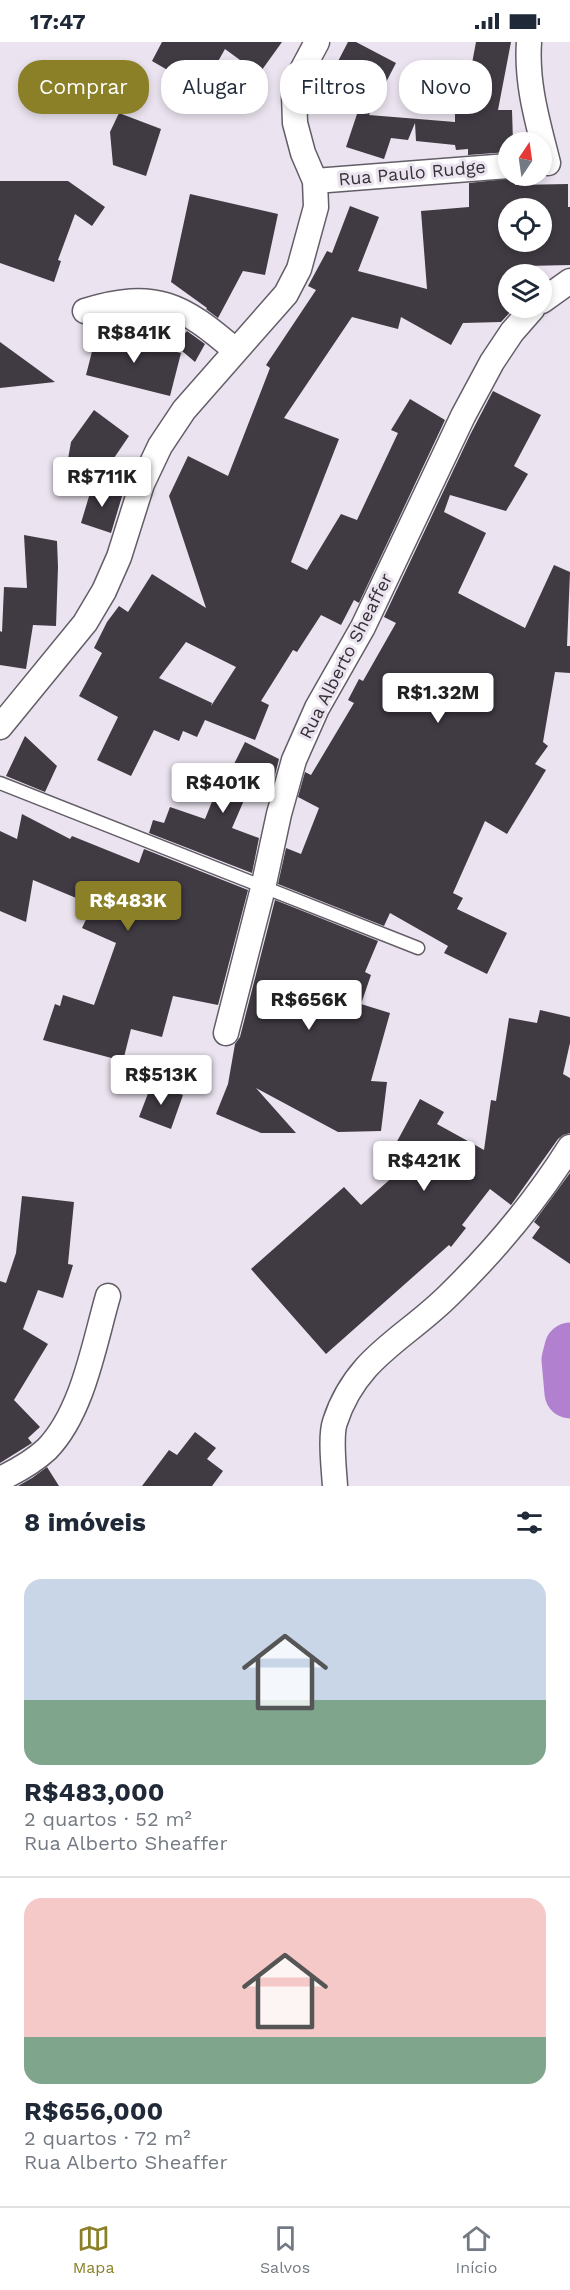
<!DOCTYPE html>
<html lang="pt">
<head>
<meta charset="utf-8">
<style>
  :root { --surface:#fff; --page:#f2f2f3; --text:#1f2937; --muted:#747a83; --line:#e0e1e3; --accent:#8b8027 }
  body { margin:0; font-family:"Work Sans",sans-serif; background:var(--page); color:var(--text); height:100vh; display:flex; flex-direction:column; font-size:22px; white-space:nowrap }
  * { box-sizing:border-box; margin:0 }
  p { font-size:20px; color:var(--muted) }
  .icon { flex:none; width:33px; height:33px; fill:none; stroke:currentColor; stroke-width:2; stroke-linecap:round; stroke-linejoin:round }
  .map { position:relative; height:1444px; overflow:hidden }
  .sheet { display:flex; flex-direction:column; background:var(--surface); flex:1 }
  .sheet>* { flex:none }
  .guide { position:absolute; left:18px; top:18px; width:534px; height:54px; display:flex; gap:12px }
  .needle { width:39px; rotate:13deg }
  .tools { position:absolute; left:498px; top:90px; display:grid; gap:12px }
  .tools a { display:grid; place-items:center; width:54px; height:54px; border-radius:50%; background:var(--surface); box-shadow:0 3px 9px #0003; font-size:30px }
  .price { position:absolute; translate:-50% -51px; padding:0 14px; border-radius:6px; background:#fff; color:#222; font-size:20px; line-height:39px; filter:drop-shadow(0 2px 3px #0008) }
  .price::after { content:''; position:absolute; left:50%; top:36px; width:18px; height:14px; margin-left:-9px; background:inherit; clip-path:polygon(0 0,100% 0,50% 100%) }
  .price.active { background:var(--accent); color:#fff }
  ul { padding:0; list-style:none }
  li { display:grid; align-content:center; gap:12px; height:318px; padding:0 24px }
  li+li { border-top:2px solid var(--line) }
  li span { display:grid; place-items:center; height:186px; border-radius:18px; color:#555 }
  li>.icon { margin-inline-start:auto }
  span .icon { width:108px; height:108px; fill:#fffc; stroke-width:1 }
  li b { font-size:26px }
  h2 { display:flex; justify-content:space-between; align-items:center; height:72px; padding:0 24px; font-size:26px }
  .chip { padding:0 21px; border-radius:24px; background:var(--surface); box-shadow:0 3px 9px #0003; font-size:21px; line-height:54px }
  .chip.active { background:var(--accent); color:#fff }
  .status { display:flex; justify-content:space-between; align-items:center; height:42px; padding:0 30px; background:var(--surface); direction:ltr }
  .status svg { height:16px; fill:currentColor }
  .tab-bar { display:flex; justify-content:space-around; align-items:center; height:84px; border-top:2px solid var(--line); background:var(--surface); font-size:16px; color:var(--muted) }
  .tab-bar a { display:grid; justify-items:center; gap:3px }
  .tab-bar .active { color:var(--accent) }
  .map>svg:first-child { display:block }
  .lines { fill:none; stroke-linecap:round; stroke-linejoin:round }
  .river { stroke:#b180cf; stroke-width:51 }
  .building { fill:#403a43; fill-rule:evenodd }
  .lane-casing { stroke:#635d67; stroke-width:15 }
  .street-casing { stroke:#635d67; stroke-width:27 }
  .lane { stroke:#fff; stroke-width:12 }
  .street { stroke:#fff; stroke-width:24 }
  .labels { text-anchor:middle; stroke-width:6; stroke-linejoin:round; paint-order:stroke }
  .street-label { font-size:18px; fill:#363337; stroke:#ebe4f0 }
</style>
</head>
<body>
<div class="status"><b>17:47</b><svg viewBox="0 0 49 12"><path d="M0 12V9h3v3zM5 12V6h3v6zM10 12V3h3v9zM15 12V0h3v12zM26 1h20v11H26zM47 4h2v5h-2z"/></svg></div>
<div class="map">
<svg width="570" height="1444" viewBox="0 0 570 1444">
  <rect width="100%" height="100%" fill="#ebe4f0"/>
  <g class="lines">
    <path class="river" d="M570 1306 567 1318 570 1351"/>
  </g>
  <path class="building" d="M162 0H282L259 32 225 7 202 48 152 19Z
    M348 0H356L396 21 369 73 455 80V69H463L476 0H511L498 68H512L513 100H508V110L468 113V107L456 108 455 103 416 99 415 81 408 98 391 96 384 117 346 105 357 72H359L321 52Z
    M119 71 161 87 146 134 113 123 110 90Z
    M514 136 515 143 568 142V165H570V223L526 224V232H508V266H514L501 280 463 281 451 303 401 275 398 287 352 275 284 376 339 397 291 520 307 528 341 472 357 478 398 391 391 388 410 357 445 378 359 561 354 558 341 583 321 573 297 610 293 608 261 659 269 663 255 698 205 678 197 695 183 689 179 699 154 688 131 734 97 718 118 675 79 654 102 611 94 606 107 580 119 564 128 570 152 532 206 566 169 454 188 414 228 434 270 326 266 323 316 248 308 244 327 209 332 211 350 164 379 175 358 229 427 247 421 169 469 165V141ZM508 166H542V200H508ZM186 600 236 625 211 664 212 661 159 636Z
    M0 139H68L105 165 92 184 75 172 58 218 61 219 54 240 0 221Z
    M190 152 278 172 265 233 243 229 218 276 206 267 207 266 171 240Z
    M187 289 205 302 195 320 175 303Z
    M97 290 181 311 170 354 86 333Z
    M0 300 55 340 0 346Z
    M493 349 541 373 514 424 528 432 506 469 450 453 444 470 486 491 458 551 525 586 554 523 570 530 567 604H570V631L555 630 543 700 548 704 535 722 546 728 507 792 485 779 453 851 463 856 457 867 507 891 487 932 444 911 448 904 390 871 384 884 278 842 286 806 301 812 319 766 298 755 305 730 311 733 354 661 348 658 359 637 363 639 396 581 384 575 470 393Z
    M94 368 129 394 97 441 65 434 71 400Z
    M93 441 123 451 111 491 81 481Z
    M24 493 57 499 58 525 56 584 33 583 26 627 0 623V589L2 590 4 545 27 546Z
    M25 694 57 724 45 750 6 734Z
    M245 700 279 717 273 741 266 738 261 747 251 742 232 786 259 796 252 831 149 791 153 778 164 781 170 765 205 777 220 740 224 742Z
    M22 772 70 797 72 794 139 821 144 807 248 848 218 963 173 954 162 995 131 987 123 1019 43 998 55 962 60 964 63 953 94 963 116 901 82 886 93 863 33 838 26 880 0 869V789L17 797Z
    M275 858 378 899 365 930 371 933 361 962 390 971 371 1039 387 1040 381 1089 338 1090 256 1046 296 1091H261L216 1072 228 1042 235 1002 240 995Z
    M540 968 570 975V1001L563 1032 570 1036V1091L563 1093 558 1097 511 1163 490 1147 462 1183 466 1186 451 1205 449 1203 326 1312 251 1227 344 1145 361 1163 404 1125 388 1116 420 1057 444 1070 437 1082 484 1108 491 1058 496 1059 509 976 537 981Z
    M152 1041 183 1053 171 1087 139 1075Z
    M570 1131V1222L532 1196 540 1185 534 1180Z
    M22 1154 74 1160 68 1222 73 1223 63 1256 38 1248 23 1287 48 1302 14 1358 40 1385 28 1396 32 1401 0 1421V1239L6 1241 16 1211Z
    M195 1390 216 1406 207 1417 223 1429 212 1444H142L169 1408 177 1413Z
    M47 1425 59 1444H18L32 1436Z"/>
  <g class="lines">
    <defs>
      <path id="lane" d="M0 741 418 906"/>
      <path id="street" d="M529 0C526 42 538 81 548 121
        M315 139 508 124
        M542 259 570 239
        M85 269C155 247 183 263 236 309
        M0 685 85 581 104 549 119 515 142 442 160 404 184 368 286 252 299 227 316 165 315 139 303 111 295 81 294 52 301 30 317 0
        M226 991 263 846 279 772 294 718 317 666 363 585 463 374 492 320 512 290 533 266
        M0 1437C17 1429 33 1420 47 1407 83 1370 94 1302 108 1254
        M335 1444C334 1428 330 1394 335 1380 356 1315 405 1297 449 1253 494 1209 536 1159 570 1105"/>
    </defs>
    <use href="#lane" class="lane-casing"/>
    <use href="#street" class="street-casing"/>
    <use href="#lane" class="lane"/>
    <use href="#street" class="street"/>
  </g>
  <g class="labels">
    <g class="street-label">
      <text transform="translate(412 131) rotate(-5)" y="6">Rua Paulo Rudge</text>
      <text transform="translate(346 614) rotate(-63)" y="6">Rua Alberto Sheaffer</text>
    </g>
  </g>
</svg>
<div class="tools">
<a><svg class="needle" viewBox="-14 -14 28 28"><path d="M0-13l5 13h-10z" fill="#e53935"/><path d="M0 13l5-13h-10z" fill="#747a83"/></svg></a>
<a><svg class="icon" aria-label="locate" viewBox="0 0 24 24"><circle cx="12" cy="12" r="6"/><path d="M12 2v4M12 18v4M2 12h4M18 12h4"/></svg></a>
<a><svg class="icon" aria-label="layers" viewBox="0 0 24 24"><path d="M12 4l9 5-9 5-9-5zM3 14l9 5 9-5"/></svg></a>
</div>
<b class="price" style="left:134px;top:322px">R$841K</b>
<b class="price" style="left:102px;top:466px">R$711K</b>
<b class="price" style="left:438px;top:682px">R$1.32M</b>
<b class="price" style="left:223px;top:772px">R$401K</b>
<b class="price active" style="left:128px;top:890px">R$483K</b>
<b class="price" style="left:309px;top:989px">R$656K</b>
<b class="price" style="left:161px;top:1064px">R$513K</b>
<b class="price" style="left:424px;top:1150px">R$421K</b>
<div class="guide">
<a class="chip active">Comprar</a>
<a class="chip">Alugar</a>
<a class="chip">Filtros</a>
<a class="chip">Novo</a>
</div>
</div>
<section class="sheet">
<h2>8 imóveis<svg class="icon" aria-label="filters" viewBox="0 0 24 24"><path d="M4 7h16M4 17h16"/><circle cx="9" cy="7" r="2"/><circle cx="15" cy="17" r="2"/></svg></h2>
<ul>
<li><span style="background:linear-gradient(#c9d6e8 65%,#7fa58c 0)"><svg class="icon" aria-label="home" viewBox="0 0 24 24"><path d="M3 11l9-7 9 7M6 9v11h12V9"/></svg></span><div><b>R$483,000</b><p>2 quartos · 52 m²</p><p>Rua Alberto Sheaffer</p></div></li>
<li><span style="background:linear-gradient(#f6c9c9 75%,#7fa58c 0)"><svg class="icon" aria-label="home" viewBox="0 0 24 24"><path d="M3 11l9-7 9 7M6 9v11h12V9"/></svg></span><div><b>R$656,000</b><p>2 quartos · 72 m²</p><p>Rua Alberto Sheaffer</p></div></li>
</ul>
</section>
<nav class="tab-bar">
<a class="active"><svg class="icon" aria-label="map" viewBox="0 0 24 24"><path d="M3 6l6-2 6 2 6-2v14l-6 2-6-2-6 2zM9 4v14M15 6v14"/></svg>Mapa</a>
<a><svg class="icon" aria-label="saved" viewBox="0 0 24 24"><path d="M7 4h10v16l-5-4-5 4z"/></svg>Salvos</a>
<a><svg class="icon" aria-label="home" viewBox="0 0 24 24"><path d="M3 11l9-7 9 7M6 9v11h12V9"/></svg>Início</a>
</nav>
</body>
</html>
